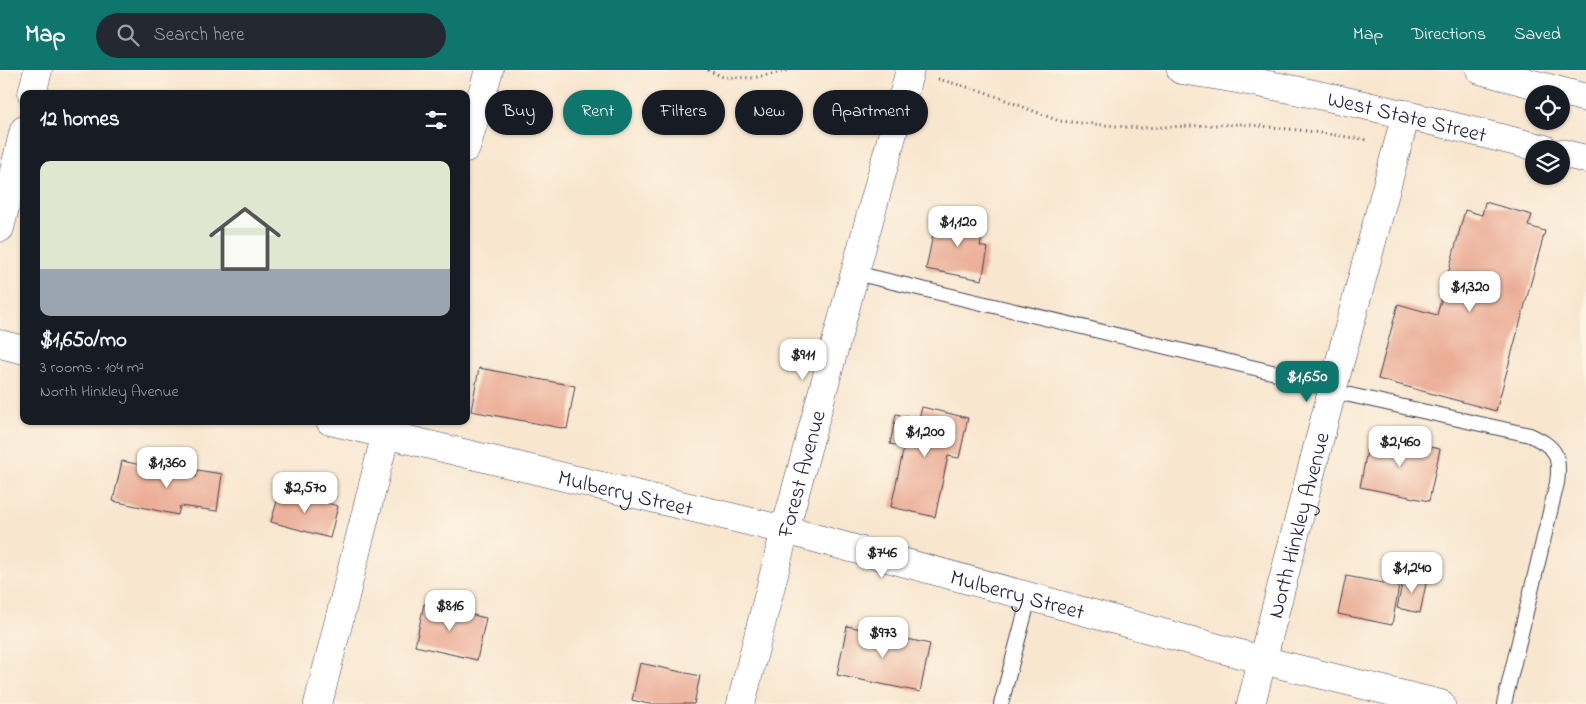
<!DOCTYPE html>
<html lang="en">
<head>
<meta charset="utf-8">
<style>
  :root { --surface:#171b24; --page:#242831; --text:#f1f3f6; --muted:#9ea1a6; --accent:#0f766e }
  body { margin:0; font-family:"Indie Flower",sans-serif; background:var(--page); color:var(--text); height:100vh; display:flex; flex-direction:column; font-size:19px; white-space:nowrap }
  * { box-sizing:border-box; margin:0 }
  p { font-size:16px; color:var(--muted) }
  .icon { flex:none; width:28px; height:28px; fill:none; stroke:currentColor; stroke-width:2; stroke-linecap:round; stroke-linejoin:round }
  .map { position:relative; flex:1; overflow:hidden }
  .side { position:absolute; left:20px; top:20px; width:450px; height:335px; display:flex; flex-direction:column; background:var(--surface); border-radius:10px; box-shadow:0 1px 4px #0004 }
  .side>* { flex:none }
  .guide { position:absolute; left:485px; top:20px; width:475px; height:45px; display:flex; gap:10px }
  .buttons { position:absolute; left:1525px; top:15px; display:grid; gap:10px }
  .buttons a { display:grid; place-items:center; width:45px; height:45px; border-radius:50%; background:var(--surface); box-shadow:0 1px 4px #0004; font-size:25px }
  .price { position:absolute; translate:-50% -42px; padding:0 11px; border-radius:10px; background:#fff; color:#222; font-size:16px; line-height:32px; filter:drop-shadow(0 1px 2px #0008) }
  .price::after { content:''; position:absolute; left:50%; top:30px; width:15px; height:11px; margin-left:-8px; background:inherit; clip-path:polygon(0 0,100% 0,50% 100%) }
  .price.on { background:var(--accent); color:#fff }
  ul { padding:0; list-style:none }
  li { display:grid; align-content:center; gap:10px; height:265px; padding:0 20px }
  li span { display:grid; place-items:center; height:155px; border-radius:10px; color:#555 }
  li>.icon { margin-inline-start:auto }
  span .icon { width:90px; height:90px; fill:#fffc; stroke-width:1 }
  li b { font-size:21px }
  h2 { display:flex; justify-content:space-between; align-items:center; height:60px; padding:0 20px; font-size:21px }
  .tag { padding:0 18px; border-radius:22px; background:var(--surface); box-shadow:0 1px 4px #0004; font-size:18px; line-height:45px }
  .tag.on { background:var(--accent); color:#fff }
  header { display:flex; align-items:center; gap:30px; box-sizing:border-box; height:70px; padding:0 25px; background:var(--accent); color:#fff }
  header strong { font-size:24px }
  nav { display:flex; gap:28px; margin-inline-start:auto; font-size:18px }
  .search { width:350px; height:45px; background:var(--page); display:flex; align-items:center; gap:12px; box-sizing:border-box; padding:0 18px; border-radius:28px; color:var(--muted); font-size:19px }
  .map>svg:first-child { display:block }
  .building { fill:#ebad96 }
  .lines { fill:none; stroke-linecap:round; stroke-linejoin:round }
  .service-casing { stroke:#423f51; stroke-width:16 }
  .minor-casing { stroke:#423f51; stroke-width:29 }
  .primary-casing { stroke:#423f51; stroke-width:29 }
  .path { stroke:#423f51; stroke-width:3; stroke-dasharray:1 4; stroke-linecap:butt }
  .service { stroke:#fff; stroke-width:14 }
  .minor { stroke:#fff; stroke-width:28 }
  .primary { stroke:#fff; stroke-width:28 }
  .labels { text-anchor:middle; stroke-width:4; stroke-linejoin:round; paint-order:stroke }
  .street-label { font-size:22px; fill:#22223b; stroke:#fcf5e5 }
</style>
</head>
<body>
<header>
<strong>Map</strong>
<div class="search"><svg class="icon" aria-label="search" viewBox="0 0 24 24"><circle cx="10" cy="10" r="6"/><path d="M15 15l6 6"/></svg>Search here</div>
<nav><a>Map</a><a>Directions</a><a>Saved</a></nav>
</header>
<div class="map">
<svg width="1586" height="634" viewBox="0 0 1586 634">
  <rect width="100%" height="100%" fill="#fcf5e5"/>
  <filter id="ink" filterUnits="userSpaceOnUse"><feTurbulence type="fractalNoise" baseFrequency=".02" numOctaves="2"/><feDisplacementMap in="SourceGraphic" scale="10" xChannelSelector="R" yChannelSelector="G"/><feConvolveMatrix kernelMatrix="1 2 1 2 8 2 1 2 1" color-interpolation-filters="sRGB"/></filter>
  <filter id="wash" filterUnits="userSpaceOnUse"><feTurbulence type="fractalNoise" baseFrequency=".0096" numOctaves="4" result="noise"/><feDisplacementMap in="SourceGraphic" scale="20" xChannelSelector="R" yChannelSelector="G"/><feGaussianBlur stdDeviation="1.12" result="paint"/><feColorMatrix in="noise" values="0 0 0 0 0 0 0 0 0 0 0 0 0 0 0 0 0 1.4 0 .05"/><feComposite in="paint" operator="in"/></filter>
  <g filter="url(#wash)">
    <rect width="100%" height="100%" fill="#f8e6cf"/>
    <g id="blocks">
      <path class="building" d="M1485 132 1532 145 1528 156 1545 161 1496 341 1378 309 1398 234 1437 245 1465 140 1482 145Z
        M937 145 985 155 980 176 988 178 982 210 926 199Z
        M479 298 575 316 567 359 471 341Z
        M922 337 968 348 959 388 948 386 935 447 891 437 904 377 890 374 896 344 919 349Z
        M1370 365 1440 379 1429 431 1360 417Z
        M122 391 196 407 197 400 222 404 217 441 180 436 178 445 113 431Z
        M280 421 338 436 330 468 271 452Z
        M1404 505 1427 509 1420 543 1397 538Z
        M1346 506 1399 516 1392 555 1338 544Z
        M424 534 486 548 477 590 415 576Z
        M847 556 930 574 920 622 837 605Z
        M640 593 700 606 694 634H649L632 630Z"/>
    </g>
  </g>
  <g filter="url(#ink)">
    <use href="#blocks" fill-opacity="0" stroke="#423f51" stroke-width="1"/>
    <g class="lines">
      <defs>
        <path id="service" d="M855 203 1297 308 1332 321 1530 365C1555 377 1561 384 1557 413L1504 634
          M1001 634 1029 528"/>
        <g id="minor">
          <path d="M32 24 38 0"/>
          <path d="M466 78 489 0"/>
          <path d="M0 158 24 60"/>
          <path d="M0 274 24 280"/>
          <path id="s1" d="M330 351 785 460 1262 590 1441 634"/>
          <path d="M318 634 389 351"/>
          <path id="s2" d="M741 634 785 460 910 0"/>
          <path id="s3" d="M1251 634 1332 321 1406 44"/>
        </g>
        <g id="primary">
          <path id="s4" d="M1181 0C1304 18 1424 49 1545 79"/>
          <path d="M1480 0 1586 28"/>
          <path d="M1561 83 1586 89"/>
        </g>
      </defs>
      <use href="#service" class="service-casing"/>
      <use href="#minor" class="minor-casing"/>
      <use href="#primary" class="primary-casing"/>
      <path class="path" d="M708 0 723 7 753 8 791 0
        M938 9 985 22 1059 51 1139 58 1242 54 1307 61 1368 70"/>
      <use href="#service" class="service"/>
      <use href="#minor" class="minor"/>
      <use href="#primary" class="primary"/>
    </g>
  </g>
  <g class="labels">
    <g class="street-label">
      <text dy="8" stroke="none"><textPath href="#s4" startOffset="231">West State Street</textPath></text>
      <text dy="8" stroke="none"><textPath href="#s2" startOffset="238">Forest Avenue</textPath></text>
      <text dy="8" stroke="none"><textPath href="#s1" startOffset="304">Mulberry Street</textPath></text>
      <text dy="8" stroke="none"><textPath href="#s3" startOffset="185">North Hinkley Avenue</textPath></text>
      <text dy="8" stroke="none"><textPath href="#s1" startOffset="709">Mulberry Street</textPath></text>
    </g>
  </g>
</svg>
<div class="buttons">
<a><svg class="icon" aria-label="locate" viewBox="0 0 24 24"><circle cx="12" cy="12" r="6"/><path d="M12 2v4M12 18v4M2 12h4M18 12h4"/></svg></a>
<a><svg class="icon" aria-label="layers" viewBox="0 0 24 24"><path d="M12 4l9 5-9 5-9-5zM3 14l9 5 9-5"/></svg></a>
</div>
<b class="price" style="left:958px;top:178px">$1,120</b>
<b class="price" style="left:1470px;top:243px">$1,320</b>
<b class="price" style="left:803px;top:311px">$911</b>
<b class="price on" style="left:1307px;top:333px">$1,650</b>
<b class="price" style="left:925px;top:388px">$1,200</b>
<b class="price" style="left:1400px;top:398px">$2,460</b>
<b class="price" style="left:167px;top:419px">$1,360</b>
<b class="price" style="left:305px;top:444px">$2,570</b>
<b class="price" style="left:882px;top:509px">$746</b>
<b class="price" style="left:1412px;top:524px">$1,240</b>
<b class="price" style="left:450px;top:562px">$816</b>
<b class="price" style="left:883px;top:589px">$973</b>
<div class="guide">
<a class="tag">Buy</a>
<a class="tag on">Rent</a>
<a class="tag">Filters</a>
<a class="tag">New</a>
<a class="tag">Apartment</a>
</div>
<section class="side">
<h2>12 homes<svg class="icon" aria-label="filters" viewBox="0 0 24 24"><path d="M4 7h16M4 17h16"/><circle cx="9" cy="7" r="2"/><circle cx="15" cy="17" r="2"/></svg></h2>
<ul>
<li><span style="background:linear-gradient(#dfe7d0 70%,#9aa5b1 0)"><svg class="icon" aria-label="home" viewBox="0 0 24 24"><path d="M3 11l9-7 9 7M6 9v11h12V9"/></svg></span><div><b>$1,650/mo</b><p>3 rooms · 104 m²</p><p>North Hinkley Avenue</p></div></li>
</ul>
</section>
</div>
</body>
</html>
